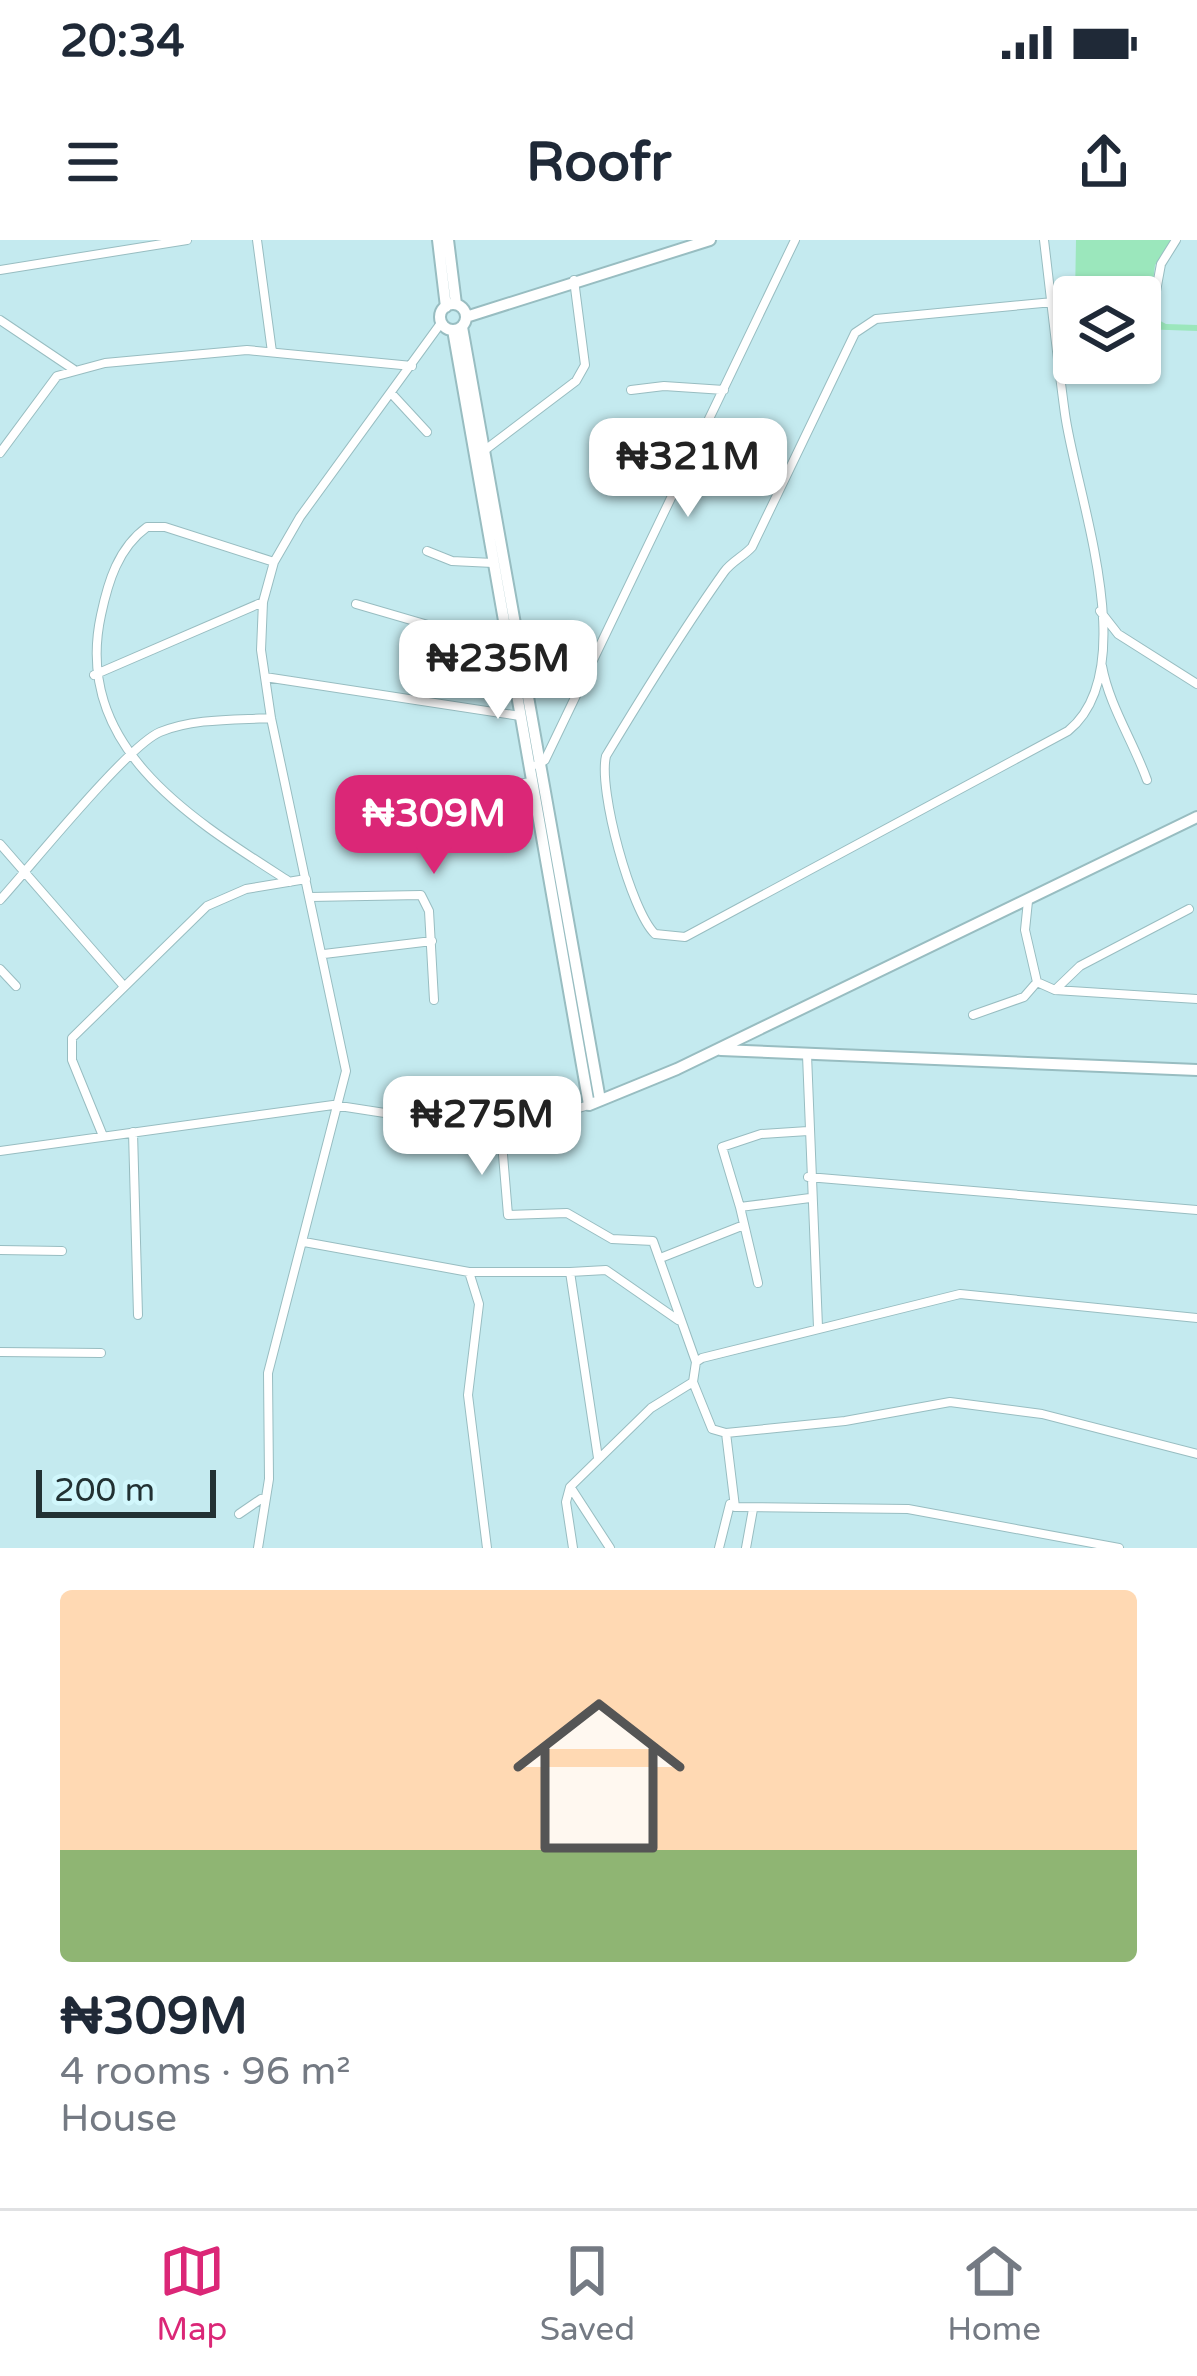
<!DOCTYPE html>
<html lang="en">
<head>
<meta charset="utf-8">
<style>
  :root { --surface:#fff; --page:#f6f6f7; --text:#1f2937; --muted:#747a83; --line:#e0e1e3; --accent:#db2777 }
  body { margin:0; font-family:"Varela Round",sans-serif; background:var(--page); color:var(--text); height:100vh; display:flex; flex-direction:column; font-size:45px; white-space:nowrap }
  * { box-sizing:border-box; margin:0 }
  p { font-size:39px; color:var(--muted) }
  .icon { flex:none; width:66px; height:66px; fill:none; stroke:currentColor; stroke-width:2; stroke-linecap:round; stroke-linejoin:round }
  .map { position:relative; height:1308px; overflow:hidden }
  .side { display:flex; flex-direction:column; background:var(--surface); flex:1 }
  .side>* { flex:none }
  .fabs { position:absolute; left:1053px; top:36px; display:grid; gap:24px }
  .fabs a { display:grid; place-items:center; width:108px; height:108px; border-radius:12px; background:var(--surface); box-shadow:0 3px 9px #0004; font-size:60px }
  .scale { position:absolute; left:36px; bottom:30px; width:180px; box-sizing:border-box; padding-left:12px; border:6px solid #223133; border-top:0; font-size:33px; line-height:42px; white-space:nowrap; color:#223133; -webkit-text-stroke:9px #d1f7fc; paint-order:stroke }
  .price { position:absolute; translate:-50% -102px; padding:0 27px; border-radius:24px; background:#fff; color:#222; font-size:39px; line-height:78px; filter:drop-shadow(0 3px 6px #0008) }
  .price::after { content:''; position:absolute; left:50%; top:72px; width:36px; height:27px; margin-left:-18px; background:inherit; clip-path:polygon(0 0,100% 0,50% 100%) }
  .price.selected { background:var(--accent); color:#fff }
  ul { padding:0; list-style:none }
  li { display:grid; align-content:center; gap:24px; height:636px; padding:0 60px }
  li span { display:grid; place-items:center; height:372px; border-radius:12px; color:#555 }
  li>.icon { margin-inline-start:auto }
  span .icon { width:216px; height:216px; fill:#fffc; stroke-width:1 }
  li b { font-size:51px }
  .status { display:flex; justify-content:space-between; align-items:center; height:84px; padding:0 60px; background:var(--surface); direction:ltr }
  .status svg { height:33px; fill:currentColor }
  header { display:flex; justify-content:space-between; align-items:center; height:156px; padding:0 60px; background:var(--surface); font-size:54px; font-weight:800 }
  .menu { display:flex; justify-content:space-around; align-items:center; height:168px; border-top:3px solid var(--line); background:var(--surface); font-size:33px; color:var(--muted) }
  .menu a { display:grid; justify-items:center; gap:6px }
  .menu .selected { color:var(--accent) }
  .map>svg:first-child { display:block }
  .green { fill:#9be7bc }
  .lines { fill:none; stroke-linecap:round; stroke-linejoin:round }
  .street-casing { stroke:#98bdc1; stroke-width:10 }
  .secondary-casing { stroke:#98bdc1; stroke-width:14 }
  .street { stroke:#fff; stroke-width:8 }
  .secondary { stroke:#fff; stroke-width:10 }
</style>
</head>
<body>
<div class="status"><b>20:34</b><svg viewBox="0 0 49 12"><path d="M0 12V9h3v3zM5 12V6h3v6zM10 12V3h3v9zM15 12V0h3v12zM26 1h20v11H26zM47 4h2v5h-2z"/></svg></div>
<header><svg class="icon" aria-label="menu" viewBox="0 0 24 24"><path d="M4 6h16M4 12h16M4 18h16"/></svg>Roofr<svg class="icon" aria-label="share" viewBox="0 0 24 24"><path d="M12 15V3M7 8l5-5 5 5M5 13v7h14v-7"/></svg></header>
<div class="map">
<svg width="1197" height="1308" viewBox="0 0 1197 1308">
  <rect width="100%" height="100%" fill="#c4eaef"/>
  <path class="green" d="M1076 0H1175L1155 25 1149 75 1166 84 1197 85V91L1140 89V57H1075Z"/>
  <g class="lines">
    <defs>
      <path id="street" d="M257 0 272 112
        M1044 0C1051 58 1057 116 1065 174 1076 254 1144 430 1068 491L685 697 655 694C631 671 598 550 606 516 644 453 682 391 724 332 731 322 744 316 752 307L855 93 876 79 1053 62
        M0 30 187 0
        M1154 62 1161 24 1176 0
        M0 80 73 129
        M631 150 664 146 724 150
        M391 153 427 192
        M485 210 576 141 585 125 574 40
        M0 213 57 136 105 123 247 110 412 126
        M427 311 452 321 493 323
        M274 322 165 287H147C118 308 108 342 101 375 72 508 193 580 290 642
        M356 364 428 385 505 391
        M1100 371 1118 394 1197 444
        M1102 426C1109 465 1133 501 1147 540
        M94 435 263 362
        M265 437 520 476
        M537 525 545 520 795 0
        M415 557 532 542
        M0 604 122 744
        M310 657 421 655 429 671 434 760
        M0 660C31 626 127 506 160 492 194 478 236 480 271 478
        M1028 661 1025 690 1037 742
        M324 714 432 701
        M0 729 16 746
        M1037 742 1055 750 1197 759
        M1055 750 1080 726 1189 669
        M973 775 1024 757 1037 742
        M807 815 818 1087
        M501 891 508 975 567 973 612 999 653 1001 696 1122
        M808 891 761 894 722 907 740 967 810 958
        M133 892 138 1075
        M103 896 72 820V798L207 666 246 649 306 639
        M0 911 333 865 501 891 589 865
        M808 937 1197 970
        M740 967 758 1043
        M304 1002 469 1032H570L598 1218
        M0 1010 62 1011
        M663 1017 744 985
        M469 1032 479 1064 468 1155 487 1308
        M570 1032 606 1030 678 1080
        M0 1112 101 1113
        M693 1142 712 1189 726 1193 845 1181 950 1162 1042 1174 1197 1214
        M726 1193 735 1267 908 1269 1119 1308
        M571 1248 610 1308
        M239 1274 261 1259
        M258 1308 269 1239 268 1133 346 831 271 478 261 410 263 362 274 322 300 277 441 83
        M573 1308 566 1262 570 1247 651 1168 693 1142 696 1122 702 1118 960 1054 1197 1078
        M719 1308 730 1264
        M746 1308 753 1269"/>
      <path id="secondary" d="M438 0 446 67
        M448 0 456 64
        M440 77a13 13 0 1 1 26 0a13 13 0 1 1-26 0Z
        M466 77 710 0
        M462 87 600 860
        M453 90 589 865 677 829 1197 577
        M721 810 1197 830"/>
    </defs>
    <use href="#street" class="street-casing"/>
    <use href="#secondary" class="secondary-casing"/>
    <use href="#street" class="street"/>
    <use href="#secondary" class="secondary"/>
  </g>
</svg>
<div class="fabs">
<a><svg class="icon" aria-label="layers" viewBox="0 0 24 24"><path d="M12 4l9 5-9 5-9-5zM3 14l9 5 9-5"/></svg></a>
</div>
<div class="scale">200 m</div>
<b class="price" style="left:688px;top:280px">₦321M</b>
<b class="price" style="left:498px;top:482px">₦235M</b>
<b class="price selected" style="left:434px;top:637px">₦309M</b>
<b class="price" style="left:482px;top:938px">₦275M</b>
</div>
<section class="side">
<ul>
<li><span style="background:linear-gradient(#ffd9b3 70%,#8fb573 0)"><svg class="icon" aria-label="home" viewBox="0 0 24 24"><path d="M3 11l9-7 9 7M6 9v11h12V9"/></svg></span><div><b>₦309M</b><p>4 rooms · 96 m²</p><p>House</p></div></li>
</ul>
</section>
<nav class="menu">
<a class="selected"><svg class="icon" aria-label="map" viewBox="0 0 24 24"><path d="M3 6l6-2 6 2 6-2v14l-6 2-6-2-6 2zM9 4v14M15 6v14"/></svg>Map</a>
<a><svg class="icon" aria-label="saved" viewBox="0 0 24 24"><path d="M7 4h10v16l-5-4-5 4z"/></svg>Saved</a>
<a><svg class="icon" aria-label="home" viewBox="0 0 24 24"><path d="M3 11l9-7 9 7M6 9v11h12V9"/></svg>Home</a>
</nav>
</body>
</html>
